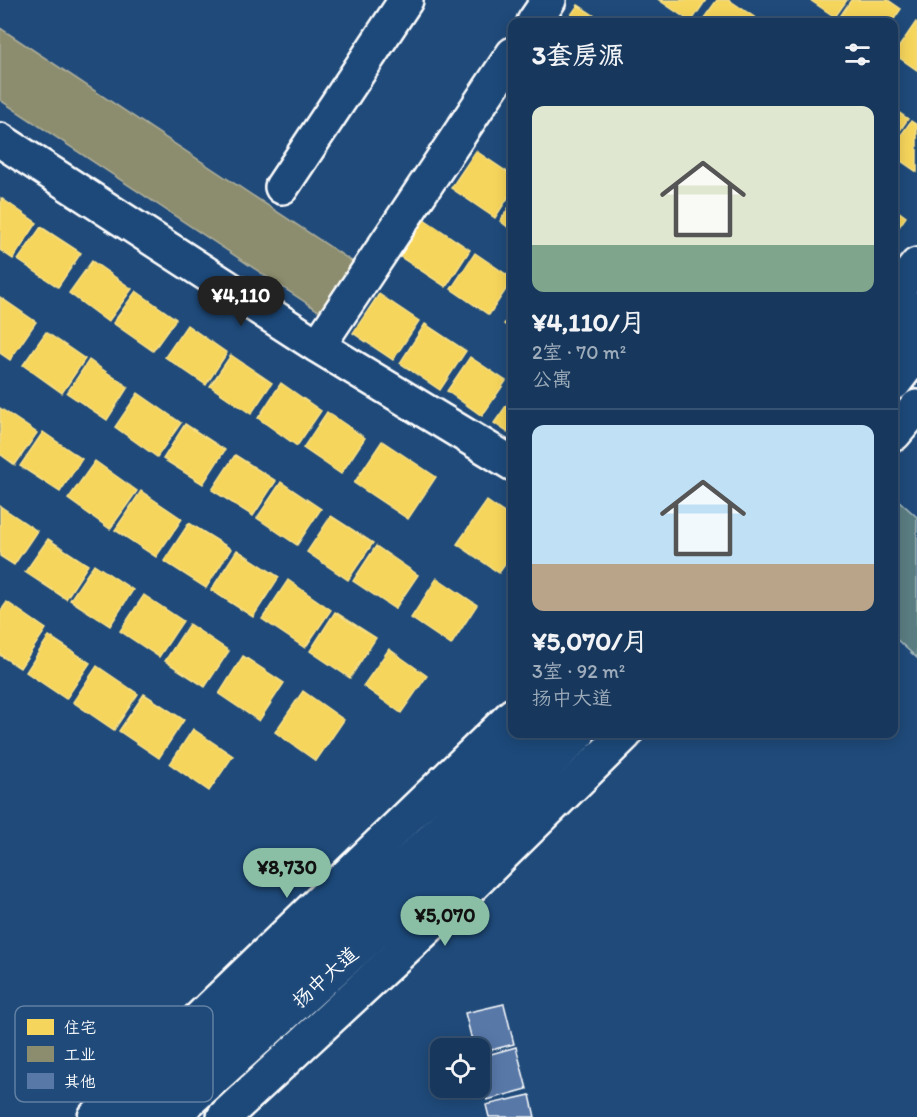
<!DOCTYPE html>
<html lang="zh">
<head>
<meta charset="utf-8">
<style>
  :root { --surface:#17385c; --page:#203f62; --text:#f1f3f6; --muted:#9eacbb; --line:#365272; --accent:#8abfa5 }
  body { margin:0; font-family:Itim,"LXGW WenKai TC",sans-serif; background:var(--page); color:var(--text); height:100vh; display:flex; flex-direction:column; font-size:22px; white-space:nowrap }
  * { box-sizing:border-box; margin:0 }
  p { font-size:20px; color:var(--muted) }
  .icon { flex:none; width:33px; height:33px; fill:none; stroke:currentColor; stroke-width:2; stroke-linecap:round; stroke-linejoin:round }
  .map { position:relative; flex:1; overflow:hidden }
  .drawer { position:absolute; left:508px; top:18px; width:390px; height:720px; display:flex; flex-direction:column; background:var(--surface); border-radius:12px; box-shadow:0 3px 15px #0003,0 0 0 2px var(--line) }
  .drawer>* { flex:none }
  .buttons { position:absolute; left:430px; top:1038px; display:grid; gap:12px }
  .buttons a { display:grid; place-items:center; width:60px; height:60px; border-radius:12px; background:var(--surface); box-shadow:0 3px 15px #0003,0 0 0 2px var(--line); font-size:30px }
  .price { position:absolute; translate:-50% -51px; padding:0 14px; border-radius:21px; background:var(--accent); color:#111; font-size:20px; line-height:39px; filter:drop-shadow(0 2px 3px #0008) }
  .price::after { content:''; position:absolute; left:50%; top:36px; width:18px; height:14px; margin-left:-9px; background:inherit; clip-path:polygon(0 0,100% 0,50% 100%) }
  .price.active { background:#222; color:#fff }
  ul { padding:0; list-style:none }
  li { display:grid; align-content:center; gap:12px; height:318px; padding:0 24px }
  li+li { border-top:2px solid var(--line) }
  li span { display:grid; place-items:center; height:186px; border-radius:12px; color:#555 }
  li>.icon { margin-inline-start:auto }
  span .icon { width:108px; height:108px; fill:#fffc; stroke-width:1 }
  li b { font-size:26px }
  h2 { display:flex; justify-content:space-between; align-items:center; height:72px; padding:0 24px; font-size:26px }
  .map>svg:first-child { display:block }
  .green { fill:#5a7d82; stroke:#acbec0; stroke-width:1.5 }
  .homes { fill:#f6d55c; stroke:#f9e28d; stroke-width:1.5 }
  .industry { fill:#8c8c6e; stroke:#aeae9a; stroke-width:1.5 }
  .building { fill:#5878a8; stroke:#fff; stroke-width:1.5 }
  .lines { fill:none; stroke-linecap:round; stroke-linejoin:round }
  .minor-casing { stroke:#fff; stroke-width:38 }
  .major-casing { stroke:#fff; stroke-width:38 }
  .minor { stroke:#1f4a7a; stroke-width:33 }
  .major { stroke:#1f4a7a; stroke-width:33 }
  .labels { text-anchor:middle; stroke-width:6; stroke-linejoin:round; paint-order:stroke }
  .street-label { font-size:20px; fill:#fff; stroke:#1f4a7a }
  .key { fill:#1f4a7a; stroke:#6280a2; stroke-width:1.5 }
  .key-label { font-size:16px; fill:#fff }
</style>
</head>
<body>
<div class="map">
<svg width="917" height="1117" viewBox="0 0 917 1117">
  <rect width="100%" height="100%" fill="#1f4a7a"/>
  <filter id="ink" filterUnits="userSpaceOnUse"><feTurbulence type="fractalNoise" baseFrequency=".0167" numOctaves="2"/><feDisplacementMap in="SourceGraphic" scale="12" xChannelSelector="R" yChannelSelector="G"/><feConvolveMatrix kernelMatrix="1 2 1 2 8 2 1 2 1" color-interpolation-filters="sRGB"/></filter>
  <g filter="url(#ink)">
    <path class="green" d="M897 499 917 517V658L894 637V503Z"/>
    <path class="homes" d="M659 0H706L691 22Z
      M717 0H729L760 21 758 22H701Z
      M810 0H847L835 17Z
      M851 0H888L901 9 892 22H845L839 18Z
      M578 5 604 22H566Z
      M916 22 917 23V70L894 54Z
      M894 109 908 119 894 139Z
      M911 121 917 125V172L894 156V145Z
      M476 151 513 176V190L495 218 451 188Z
      M1 198 37 223 13 259 0 250Z
      M513 201V231L500 221Z
      M894 208 906 217 894 234Z
      M418 215 470 250 446 287 393 252Z
      M41 227 81 253 58 287 18 260Z
      M475 253 513 279 489 315 451 289Z
      M92 261 132 289 108 322 69 293Z
      M136 291 176 319 153 351 113 323Z
      M379 294 419 321 393 360 353 333Z
      M0 297 36 322 10 360 0 353Z
      M513 312V331L504 324Z
      M425 324 466 351 440 390 400 363Z
      M187 325 227 353 206 385 165 357Z
      M46 332 85 359 62 393 23 365Z
      M231 355 272 383 251 414 210 386Z
      M470 357 506 381 482 416 447 391Z
      M89 360 128 387 107 420 67 393Z
      M281 383 321 411 297 446 258 418Z
      M138 393 181 423 157 457 115 427Z
      M513 396V436L494 423Z
      M0 408 37 433 15 465 0 454Z
      M327 412 365 438 341 474 303 448Z
      M185 424 225 450 203 484 163 459Z
      M43 432 82 459 60 492 20 466Z
      M382 441 436 477 408 519 354 483Z
      M235 455 276 481 253 516 212 490Z
      M95 461 137 491 110 529 68 499Z
      M281 482 321 509 297 545 257 518Z
      M141 491 182 519 156 557 115 530Z
      M487 501 513 519V553L499 573 457 544Z
      M0 506 37 531 14 565 0 556Z
      M331 516 373 543 348 580 307 552Z
      M189 523 231 549 206 588 164 561Z
      M48 539 88 565 66 599 25 572Z
      M376 546 418 575 395 609 353 581Z
      M237 550 279 577 253 617 211 590Z
      M94 564 133 590 110 626 70 600Z
      M437 578 477 605 451 645 411 618Z
      M288 580 331 610 305 648 262 619Z
      M144 595 183 621 159 657 120 631Z
      M7 602 46 629 20 668 0 655V612Z
      M335 612 376 638 350 678 310 651Z
      M189 624 229 651 205 687 165 661Z
      M49 636 90 663 66 699 26 672Z
      M389 649 427 676 401 713 363 686Z
      M243 656 284 683 259 721 219 694Z
      M97 666 138 694 114 730 73 702Z
      M303 691 344 720 316 761 275 732Z
      M144 694 184 720 159 758 119 731Z
      M193 729 233 756 209 791 170 764Z"/>
    <path class="industry" d="M0 28 356 264 323 314 0 100Z"/>
    <path class="building" d="M504 1004 514 1044 480 1053V1048H474L465 1013Z
      M516 1047 527 1089 487 1100 480 1075V1057Z
      M530 1095 535 1117H489L486 1105Z"/>
    <g class="lines">
      <defs>
        <path id="minor" d="M534 22 549 0
          M0 140 318 346 513 464
          M282 187 406 0
          M894 294 917 265
          M318 346 513 54
          M894 434 917 407
          M95 1117 147 1069 513 715
          M224 1117 454 903 625 734"/>
        <path id="major" d="M894 339 917 309
          M894 383 917 353
          M135 1117 429 842 536 734
          M171 1117 445 869 578 734"/>
      </defs>
      <use href="#minor" class="minor-casing"/>
      <use href="#major" class="major-casing"/>
      <use href="#minor" class="minor"/>
      <use href="#major" class="major"/>
    </g>
  </g>
  <g class="labels">
    <g class="street-label">
      <text transform="translate(325 977) rotate(-42)" y="7">扬中大道</text>
    </g>
  </g>
  <rect x="15" y="1006" width="198" height="96" rx="9" class="key"/>
  <rect x="27" y="1019" width="27" height="16" fill="#f6d55c"/>
  <rect x="27" y="1046" width="27" height="16" fill="#8c8c6e"/>
  <rect x="27" y="1073" width="27" height="16" fill="#5878a8"/>
  <g class="key-label">
    <text x="64" y="1033">住宅</text>
    <text x="64" y="1060">工业</text>
    <text x="64" y="1087">其他</text>
  </g>
</svg>
<div class="buttons">
<a><svg class="icon" aria-label="locate" viewBox="0 0 24 24"><circle cx="12" cy="12" r="6"/><path d="M12 2v4M12 18v4M2 12h4M18 12h4"/></svg></a>
</div>
<b class="price active" style="left:241px;top:327px">¥4,110</b>
<b class="price" style="left:287px;top:899px">¥8,730</b>
<b class="price" style="left:445px;top:947px">¥5,070</b>
<section class="drawer">
<h2>3套房源<svg class="icon" aria-label="filters" viewBox="0 0 24 24"><path d="M4 7h16M4 17h16"/><circle cx="9" cy="7" r="2"/><circle cx="15" cy="17" r="2"/></svg></h2>
<ul>
<li><span style="background:linear-gradient(#dfe7d0 75%,#7fa58c 0)"><svg class="icon" aria-label="home" viewBox="0 0 24 24"><path d="M3 11l9-7 9 7M6 9v11h12V9"/></svg></span><div><b>¥4,110/月</b><p>2室 · 70 m²</p><p>公寓</p></div></li>
<li><span style="background:linear-gradient(#bfe0f5 75%,#b9a48a 0)"><svg class="icon" aria-label="home" viewBox="0 0 24 24"><path d="M3 11l9-7 9 7M6 9v11h12V9"/></svg></span><div><b>¥5,070/月</b><p>3室 · 92 m²</p><p>扬中大道</p></div></li>
</ul>
</section>
</div>
</body>
</html>
